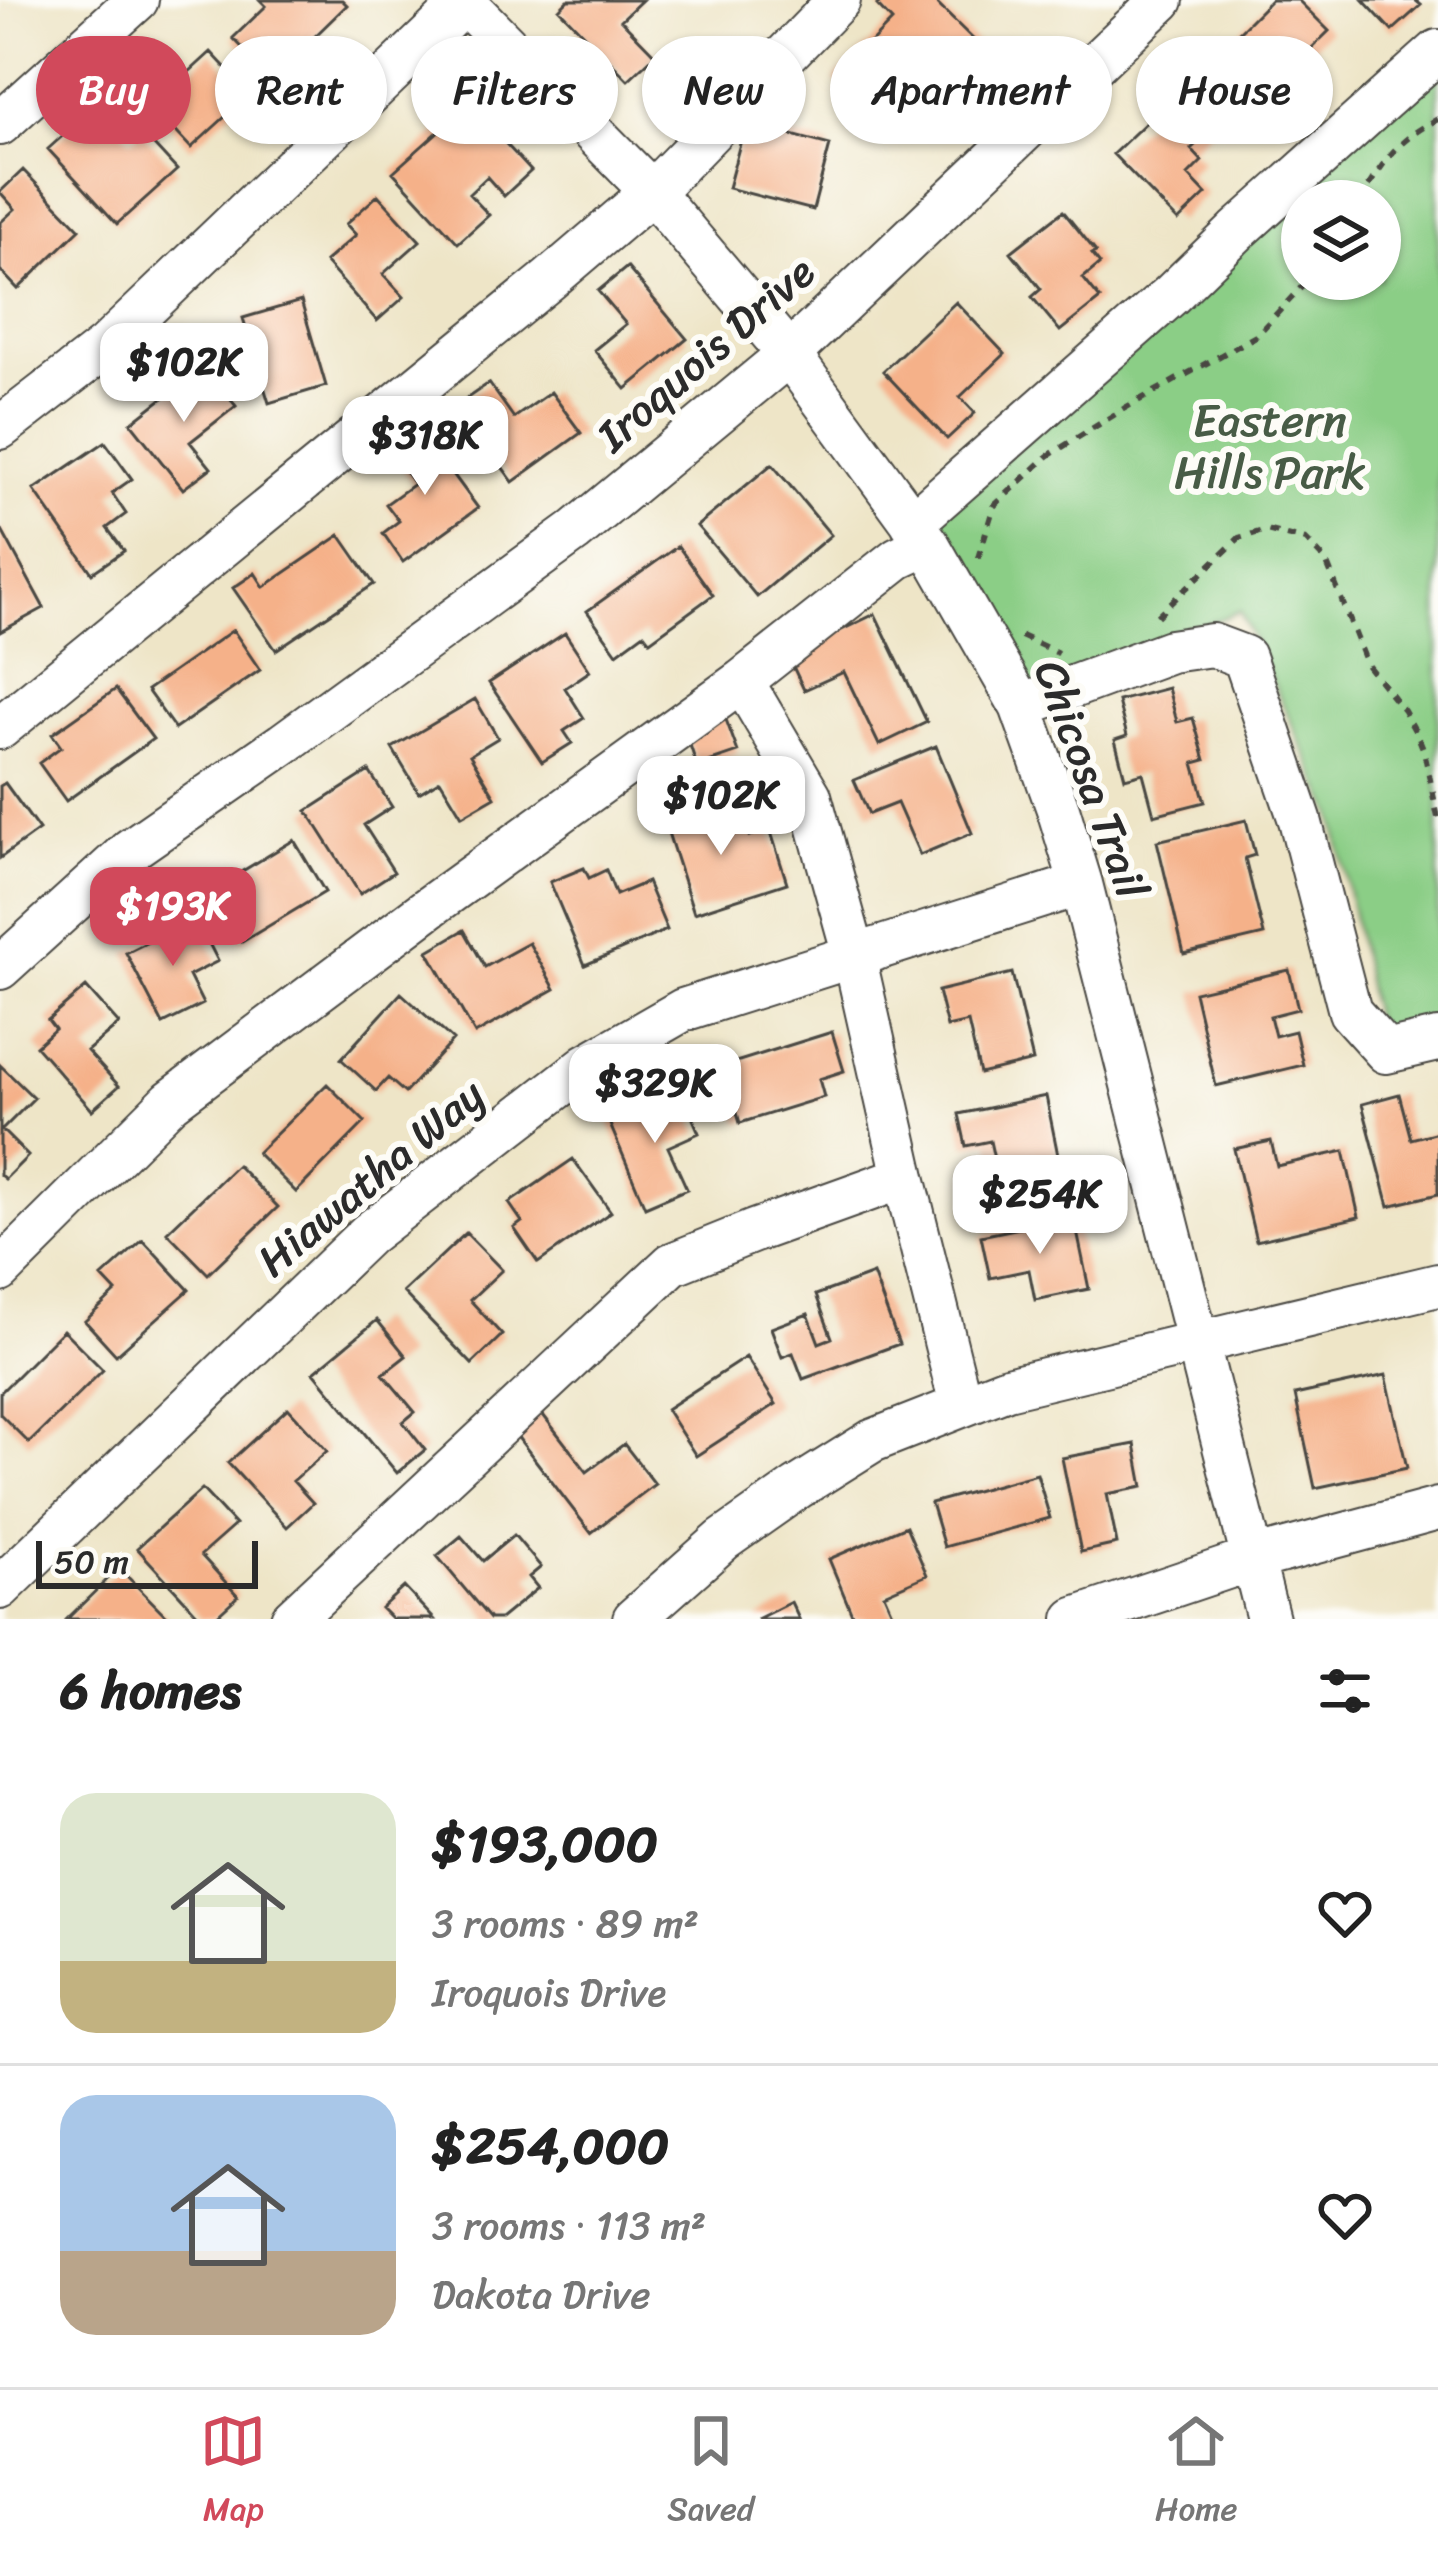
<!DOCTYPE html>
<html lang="en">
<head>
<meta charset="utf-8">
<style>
  :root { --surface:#fff; --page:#f2f2f2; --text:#222; --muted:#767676; --line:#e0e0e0; --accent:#d1495b }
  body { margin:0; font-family:Sriracha,sans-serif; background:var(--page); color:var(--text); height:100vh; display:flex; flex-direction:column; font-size:45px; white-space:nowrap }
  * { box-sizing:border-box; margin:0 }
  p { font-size:39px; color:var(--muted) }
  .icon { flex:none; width:66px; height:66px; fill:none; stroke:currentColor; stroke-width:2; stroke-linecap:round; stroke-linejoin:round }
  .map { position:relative; height:1619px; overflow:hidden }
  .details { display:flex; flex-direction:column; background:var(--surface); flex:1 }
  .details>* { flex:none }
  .guide { position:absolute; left:36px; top:36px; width:1368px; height:108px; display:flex; gap:24px }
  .tools { position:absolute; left:1281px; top:180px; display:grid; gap:24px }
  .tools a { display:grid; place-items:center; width:120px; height:120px; border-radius:50%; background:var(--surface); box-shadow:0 3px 9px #0004; font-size:60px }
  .scale { position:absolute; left:36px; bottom:30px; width:222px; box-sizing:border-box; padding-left:12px; border:6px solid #2b2b2b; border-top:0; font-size:33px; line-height:42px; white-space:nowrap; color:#2b2b2b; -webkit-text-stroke:9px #fdfcf7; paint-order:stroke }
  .price { position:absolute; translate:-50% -102px; padding:0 27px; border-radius:24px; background:#fff; color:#222; font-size:39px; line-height:78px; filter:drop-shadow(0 3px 6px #0008) }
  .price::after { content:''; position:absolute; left:50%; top:72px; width:36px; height:27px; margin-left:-18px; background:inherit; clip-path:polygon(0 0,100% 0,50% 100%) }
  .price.current { background:var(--accent); color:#fff }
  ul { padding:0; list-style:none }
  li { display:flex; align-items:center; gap:36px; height:300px; padding:0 60px }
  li+li { border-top:3px solid var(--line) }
  li span { display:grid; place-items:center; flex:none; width:336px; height:240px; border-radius:36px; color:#555 }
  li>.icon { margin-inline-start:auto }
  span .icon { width:144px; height:144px; fill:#fffc; stroke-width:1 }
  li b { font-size:51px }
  h2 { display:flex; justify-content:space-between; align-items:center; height:144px; padding:0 60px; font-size:51px }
  .chip { padding:0 42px; border-radius:54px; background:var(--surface); box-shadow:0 3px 9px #0004; font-size:42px; line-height:108px }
  .chip.current { background:var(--accent); color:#fff }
  .tabs { display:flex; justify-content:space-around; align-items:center; height:168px; border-top:3px solid var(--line); background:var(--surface); font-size:33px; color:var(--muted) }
  .tabs a { display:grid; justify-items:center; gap:6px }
  .tabs .current { color:var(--accent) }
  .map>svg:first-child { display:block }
  .green { fill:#8bce86; stroke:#5b7c58; stroke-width:3; fill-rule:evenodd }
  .building { fill:#f5b189 }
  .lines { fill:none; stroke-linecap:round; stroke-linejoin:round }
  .minor-casing { stroke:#484742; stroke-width:46 }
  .path { stroke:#484742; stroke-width:6; stroke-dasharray:9 9; stroke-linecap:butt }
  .minor { stroke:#fff; stroke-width:42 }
  .labels { text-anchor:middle; stroke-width:12; stroke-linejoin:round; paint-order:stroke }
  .street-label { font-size:45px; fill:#2b2b2b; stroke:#fdfcf7 }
  .park-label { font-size:45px; fill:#485c46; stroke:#fdfcf7 }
</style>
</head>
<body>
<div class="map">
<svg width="1438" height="1619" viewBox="0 0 1438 1619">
  <rect width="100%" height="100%" fill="#fdfcf7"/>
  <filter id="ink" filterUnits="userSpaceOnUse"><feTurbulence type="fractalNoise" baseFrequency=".00833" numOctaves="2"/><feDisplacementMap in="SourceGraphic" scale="24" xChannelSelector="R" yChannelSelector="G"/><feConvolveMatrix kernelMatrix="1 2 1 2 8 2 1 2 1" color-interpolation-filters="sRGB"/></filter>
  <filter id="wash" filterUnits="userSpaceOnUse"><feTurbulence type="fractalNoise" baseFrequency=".004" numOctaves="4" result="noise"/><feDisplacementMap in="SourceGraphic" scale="48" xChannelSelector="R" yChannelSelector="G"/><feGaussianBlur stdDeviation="2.7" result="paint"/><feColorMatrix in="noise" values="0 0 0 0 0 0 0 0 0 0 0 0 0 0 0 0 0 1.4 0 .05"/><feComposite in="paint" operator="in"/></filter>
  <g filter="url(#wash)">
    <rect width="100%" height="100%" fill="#eee5c7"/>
    <path class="green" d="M1438 64V1021L1377 1036 1333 814 1240 611 1030 696 931 517ZM1302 201H1380V279H1302Z"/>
    <g id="blocks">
      <path class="building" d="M260 0H342L347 5 272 78 233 38 266 6Z
        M568 0H642L621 20 655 55 628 80 559 9Z
        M882 0H933L977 43 890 133 834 80 892 21 877 5Z
        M1271 0H1298L1329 31 1256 103 1212 59Z
        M1363 0H1415L1421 5 1392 31Z
        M211 52 250 94 191 148 129 81 153 59 176 84Z
        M755 88 793 99 784 133 830 145 813 210 728 188Z
        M1176 94 1211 129 1191 149 1202 161 1188 175 1206 194 1178 221 1113 154Z
        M98 104 131 140 141 131 177 170 117 224 48 149Z
        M469 104 531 171 504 196 487 177 469 194 489 215 458 243 393 172Z
        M23 170 80 229 18 289 0 270V223L15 209 0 192Z
        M378 195 420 241 383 274 404 297 377 321 325 262 356 235 346 224Z
        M1063 211 1096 252 1092 254 1100 264 1083 278 1100 299 1060 331 1032 297 1041 289 1011 252Z
        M627 267 687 339 626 389 594 350 626 324 598 291Z
        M301 301 326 386 269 403 243 318Z
        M956 302 1005 354 960 397 975 413 947 439 883 371Z
        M204 366 236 406 190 442 211 468 183 489 131 423Z
        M489 383 514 418 551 392 581 433 513 482 457 405Z
        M420 429 478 508 403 562 383 533 399 521 386 504 414 484 390 450Z
        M105 442 132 479 112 493 126 514 107 528 124 551 92 573 34 490Z
        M772 464 831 535 757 597 697 526Z
        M0 527 44 608 0 632Z
        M340 535 374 584 276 650 233 588 255 573 264 587Z
        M678 546 713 595 650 641 644 633 617 653 587 611Z
        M875 614 927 722 879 745 844 672 804 690 788 656Z
        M233 630 260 670 175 729 147 690Z
        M565 633 590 671 565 688 584 718 564 731 572 743 542 762 489 683Z
        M1168 688 1177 722 1193 718 1205 760 1194 763 1205 802 1154 815 1143 773 1125 778 1115 740 1127 736 1118 701Z
        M116 689 153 739 66 801 39 763 61 747 52 734Z
        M475 699 498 738 470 755 495 797 462 816 440 780 419 793 392 748Z
        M725 717 738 752 697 766 685 730Z
        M936 746 972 833 920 855 897 803 869 814 854 780Z
        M369 771 392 807 364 825 394 872 360 894 307 811Z
        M5 783 39 830 0 858V786Z
        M706 800 717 833 745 824 749 836 770 829 787 883 694 913 662 814Z
        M1246 820 1255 855 1245 858 1264 935 1184 954 1157 841Z
        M294 840 325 892 242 942 211 890Z
        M584 868 589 878 606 870 616 895 647 882 667 930 585 965 550 882Z
        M196 918 218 961 189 976 203 1004 163 1024 126 953Z
        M464 930 485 967 529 943 555 989 475 1034 428 951Z
        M1289 970 1298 1009 1270 1016 1275 1036 1295 1031 1303 1065 1216 1086 1194 992Z
        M1012 973 1033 1061 980 1074 968 1022 947 1027 938 991Z
        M86 987 119 1024 87 1051 119 1086 92 1110 36 1046 55 1029 48 1020Z
        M401 993 453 1040 405 1093 388 1078 376 1091 341 1059Z
        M832 1032 844 1071 819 1079 824 1097 740 1123 723 1066Z
        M0 1065 34 1098 2 1130 28 1156 5 1179 0 1175Z
        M327 1084 365 1122 296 1192 257 1153Z
        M681 1091 699 1133 668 1147 687 1189 645 1207 609 1122Z
        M1399 1094 1411 1139 1438 1132V1194L1389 1206 1362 1104Z
        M1046 1096 1061 1170 999 1182 990 1141 966 1146 959 1114Z
        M1271 1141 1277 1166 1344 1151 1359 1217 1256 1241 1234 1149Z
        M573 1159 611 1212 538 1263 514 1228 522 1222 509 1203Z
        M237 1165 278 1207 208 1274 167 1232Z
        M1074 1217 1089 1289 1035 1300 1029 1270 990 1278 981 1236Z
        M466 1233 502 1270 470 1300 502 1335 472 1364 403 1292Z
        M143 1240 189 1290 116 1355 85 1321 116 1292 102 1277Z
        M873 1274 899 1344 803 1379 793 1353 782 1357 771 1328 808 1314 819 1343 832 1338 816 1295Z
        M377 1320 406 1356 383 1374 415 1412 403 1422 425 1450 397 1473 314 1372Z
        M63 1330 103 1370 29 1443 0 1414V1393Z
        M746 1357 776 1404 696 1456 666 1409Z
        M1386 1375 1407 1468 1315 1488 1295 1395Z
        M288 1408 327 1451 293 1481 313 1503 287 1527 228 1463Z
        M540 1411 587 1472 624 1444 655 1484 591 1533 513 1431Z
        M1135 1444 1143 1487 1107 1494 1117 1544 1081 1552 1062 1458Z
        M1037 1474 1050 1518 944 1547 931 1503Z
        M202 1489 235 1525 201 1555 238 1596 213 1619H202L137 1548Z
        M906 1526 927 1575 884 1594 895 1619H854L829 1559Z
        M514 1535 541 1567 529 1577 538 1588 500 1619H490L437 1556 461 1536 483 1561Z
        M119 1568 169 1619H67Z
        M404 1587 434 1619H392L381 1608Z
        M791 1602 799 1619H757Z"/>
    </g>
  </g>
  <g filter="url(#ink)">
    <use href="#blocks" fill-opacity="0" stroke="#484742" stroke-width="3"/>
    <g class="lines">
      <defs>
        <path id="minor" d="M462 0 652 192 789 354 928 544 1021 706 1058 809 1081 884 1268 1619
          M0 124 137 0
          M0 428 105 347 467 0
          M912 523 1171 295 1237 231 1438 51
          M742 681 810 796 854 955 904 1177 961 1405
          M1021 706 1170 651 1212 645 1244 657 1300 820 1350 1012 1386 1052 1438 1040
          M0 728 550 279 652 192 839 0
          M0 968 130 850 283 744 574 532 789 354 1162 0
          M0 1271 171 1101 431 906 742 681 898 558 928 544
          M0 1588 368 1234 587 1065 683 1010 1081 884
          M292 1619 672 1264 754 1231 904 1177
          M634 1619 723 1540 797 1488 872 1441 1007 1388 1438 1285
          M1075 1619 1253 1559 1438 1509"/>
      </defs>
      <use href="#minor" class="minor-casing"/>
      <path class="path" d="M1359 201C1384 162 1395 141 1438 119
        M978 558 994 506 1048 456 1125 408 1256 336 1309 279
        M1157 616 1239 538 1266 530 1306 540 1326 561 1368 666 1404 711 1418 736 1424 751 1438 818
        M1021 636 1058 653"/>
      <use href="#minor" class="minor"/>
    </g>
  </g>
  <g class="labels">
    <g class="street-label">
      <text transform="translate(705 353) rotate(-41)" y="16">Iroquois Drive</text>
      <text transform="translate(1092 779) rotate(70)" y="16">Chicosa Trail</text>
      <text transform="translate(370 1177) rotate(-40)" y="16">Hiawatha Way</text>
    </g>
    <g class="park-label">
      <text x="1270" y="436">Eastern<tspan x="1270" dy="52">Hills Park</tspan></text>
    </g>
  </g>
</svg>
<div class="tools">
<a><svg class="icon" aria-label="layers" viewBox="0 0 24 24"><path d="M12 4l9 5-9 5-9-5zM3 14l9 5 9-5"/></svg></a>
</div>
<div class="scale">50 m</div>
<b class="price" style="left:184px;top:425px">$102K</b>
<b class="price" style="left:425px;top:498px">$318K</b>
<b class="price" style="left:721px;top:858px">$102K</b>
<b class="price current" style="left:173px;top:969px">$193K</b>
<b class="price" style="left:655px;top:1146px">$329K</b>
<b class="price" style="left:1040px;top:1257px">$254K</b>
<div class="guide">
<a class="chip current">Buy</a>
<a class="chip">Rent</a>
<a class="chip">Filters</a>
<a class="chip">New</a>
<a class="chip">Apartment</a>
<a class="chip">House</a>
</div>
</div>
<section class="details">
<h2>6 homes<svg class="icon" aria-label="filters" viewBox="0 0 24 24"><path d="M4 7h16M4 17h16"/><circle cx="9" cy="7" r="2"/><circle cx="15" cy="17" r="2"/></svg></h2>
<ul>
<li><span style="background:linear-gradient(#dfe7d0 70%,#c2b280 0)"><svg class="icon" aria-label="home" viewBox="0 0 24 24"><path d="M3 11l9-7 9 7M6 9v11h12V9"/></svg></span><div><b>$193,000</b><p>3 rooms · 89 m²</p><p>Iroquois Drive</p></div><svg class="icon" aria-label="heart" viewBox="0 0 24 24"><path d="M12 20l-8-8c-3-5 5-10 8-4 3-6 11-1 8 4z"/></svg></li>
<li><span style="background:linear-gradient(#a9c7e8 65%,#b9a48a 0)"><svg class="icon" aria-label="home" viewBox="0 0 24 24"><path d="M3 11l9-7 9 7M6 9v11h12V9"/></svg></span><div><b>$254,000</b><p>3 rooms · 113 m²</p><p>Dakota Drive</p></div><svg class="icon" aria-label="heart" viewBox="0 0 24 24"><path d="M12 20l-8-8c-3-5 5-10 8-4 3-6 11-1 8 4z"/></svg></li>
</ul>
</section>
<nav class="tabs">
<a class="current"><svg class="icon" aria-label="map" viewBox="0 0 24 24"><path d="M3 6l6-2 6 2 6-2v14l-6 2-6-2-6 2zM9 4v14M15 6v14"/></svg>Map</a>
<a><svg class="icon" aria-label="saved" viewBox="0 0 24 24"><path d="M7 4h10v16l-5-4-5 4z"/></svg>Saved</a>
<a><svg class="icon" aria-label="home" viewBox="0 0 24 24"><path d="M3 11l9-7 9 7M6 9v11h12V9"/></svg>Home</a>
</nav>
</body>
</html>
